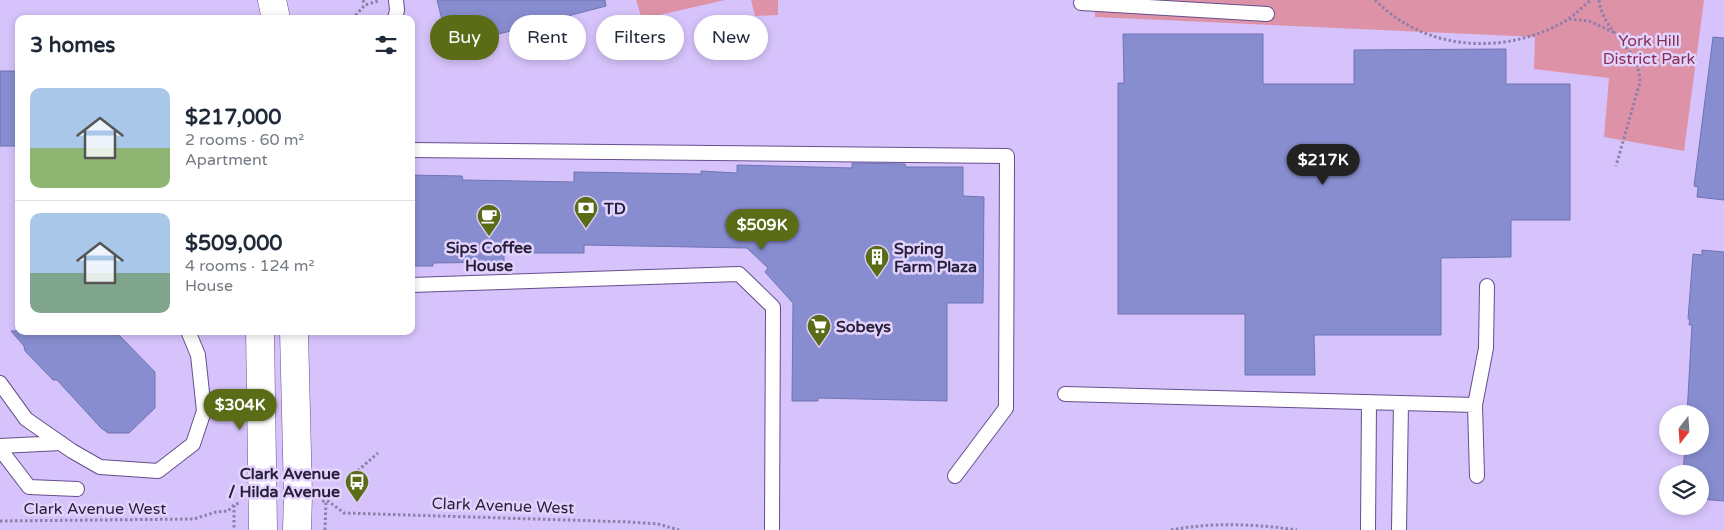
<!DOCTYPE html>
<html lang="en">
<head>
<meta charset="utf-8">
<style>
  :root { --surface:#fff; --page:#f2f2f3; --text:#1f2937; --muted:#747a83; --line:#e0e1e3; --accent:#5b6c17 }
  body { margin:0; font-family:"Varela Round",sans-serif; background:var(--page); color:var(--text); height:100vh; display:flex; flex-direction:column; font-size:19px; white-space:nowrap }
  * { box-sizing:border-box; margin:0 }
  p { font-size:16px; color:var(--muted) }
  .icon { flex:none; width:28px; height:28px; fill:none; stroke:currentColor; stroke-width:2; stroke-linecap:round; stroke-linejoin:round }
  .map { position:relative; flex:1; overflow:hidden }
  .panel { position:absolute; left:15px; top:15px; width:400px; height:320px; display:flex; flex-direction:column; background:var(--surface); border-radius:10px; box-shadow:0 2px 8px #0003 }
  .panel>* { flex:none }
  .hud { position:absolute; left:430px; top:15px; width:475px; height:45px; display:flex; gap:10px }
  .needle { width:32px; rotate:197deg }
  .controls { position:absolute; left:1659px; top:405px; display:grid; gap:10px }
  .controls a { display:grid; place-items:center; width:50px; height:50px; border-radius:50%; background:var(--surface); box-shadow:0 2px 8px #0003; font-size:25px }
  .price { position:absolute; translate:-50% -42px; padding:0 11px; border-radius:18px; background:var(--accent); color:#fff; font-size:16px; line-height:32px; filter:drop-shadow(0 1px 2px #0008) }
  .price::after { content:''; position:absolute; left:50%; top:30px; width:15px; height:11px; margin-left:-8px; background:inherit; clip-path:polygon(0 0,100% 0,50% 100%) }
  .price.on { background:#222; color:#fff }
  ul { padding:0; list-style:none }
  li { display:flex; align-items:center; gap:15px; height:125px; padding:0 15px }
  li+li { border-top:1px solid var(--line) }
  li span { display:grid; place-items:center; flex:none; width:140px; height:100px; border-radius:10px; color:#555 }
  li>.icon { margin-inline-start:auto }
  span .icon { width:60px; height:60px; fill:#fffc; stroke-width:1 }
  li b { font-size:21px }
  h2 { display:flex; justify-content:space-between; align-items:center; height:60px; padding:0 15px; font-size:21px }
  .pill { padding:0 18px; border-radius:22px; background:var(--surface); box-shadow:0 2px 8px #0003; font-size:18px; line-height:45px }
  .pill.on { background:var(--accent); color:#fff }
  .map>svg:first-child { display:block }
  .green { fill:#de92a8 }
  .building { fill:#888dd0; stroke:#7074b5 }
  .lines { fill:none; stroke-linecap:round; stroke-linejoin:round }
  .service-casing { stroke:#664e8c; stroke-width:16 }
  .tertiary-casing { stroke:#664e8c; stroke-width:29 }
  .path { stroke:#8e7faa; stroke-width:3; stroke-dasharray:2.5 2.5; stroke-linecap:butt }
  .service { stroke:#fff; stroke-width:14 }
  .tertiary { stroke:#fff; stroke-width:28 }
  .labels { text-anchor:middle; stroke-width:5; stroke-linejoin:round; paint-order:stroke }
  .park-label { font-size:16px; fill:#8a2e51; stroke:#e1d3fd }
  .poi-label { font-size:16px; font-weight:bold; fill:#271e38; stroke:#e1d3fd; text-anchor:start }
  .street-label { font-size:16px; fill:#271e38; stroke:#e1d3fd }
</style>
</head>
<body>
<div class="map">
<svg width="1724" height="530" viewBox="0 0 1724 530">
  <rect width="100%" height="100%" fill="#d6c3fb"/>
  <path class="green" d="M636 0H725L642 19Z
    M751 0H778V15L755 16Z
    M1095 0H1704L1684 151 1604 137 1609 78 1534 69 1535 37 1095 17Z"/>
  <path class="building" d="M437 0H605L606 6 499 34V31L448 44Z
    M1123 34H1263V84H1354V50L1506 49V84H1570V220H1511V257L1441 258V335H1314L1315 375H1245V314H1118V83H1124Z
    M1713 37 1724 38V200L1697 197 1698 187 1694 186Z
    M0 71H19V146H0Z
    M852 163 905 164 906 167H963V196L984 197 983 303H947V401L818 398V401H792L793 303 765 272 768 268 747 248 584 245V253H504V262L433 263V266H411V175L462 176 463 180 574 182V172L701 174V171L737 173V165L852 168Z
    M1702 250 1724 252V501L1700 499V474H1683L1685 446H1700V414H1687L1692 325H1689L1690 319H1688L1693 254 1702 255Z
    M11 331H115L155 372V408L129 433H108L101 428 57 380H53L25 351 24 346Z"/>
  <g class="lines">
    <defs>
      <path id="service" d="M1081 3 1267 14
        M395 19 397 10 396 0
        M411 150 1007 156 1006 408 955 476
        M411 285 739 274 773 307 772 530
        M0 383 26 419 72 451 100 467 158 471 193 444 204 411 198 355 188 331
        M1065 394 1475 405
        M0 446 61 443
        M0 449 29 487 77 489
        M1477 476 1475 405 1486 348 1487 286
        M1368 530 1369 402
        M1399 530 1401 403"/>
      <path id="tertiary" d="M272 0 276 19
        M260 331 263 530
        M294 331 298 495 297 530"/>
    </defs>
    <use href="#service" class="service-casing"/>
    <use href="#tertiary" class="tertiary-casing"/>
    <path class="path" d="M363 0 365 5
      M1375 0C1426 52 1506 56 1567 20 1576 14 1583 6 1591 0
      M1599 0C1603 34 1639 46 1640 82L1616 166
      M352 19 365 5 378 1
      M1569 19 1589 21 1613 32
      M354 474 378 453
      M322 501H328L344 513 630 522 658 524 679 530
      M234 505V530
      M0 521 194 519 216 512 228 511 234 505 239 503
      M325 530 326 501
      M1171 530C1213 522 1255 524 1297 530"/>
    <use href="#service" class="service"/>
    <use href="#tertiary" class="tertiary"/>
  </g>
  <defs>
    <symbol id="bank-pin" viewBox="-11 -11 22 30"><path d="M0 17L-7.5 6A9.5 9.5 0 1 1 7.5 6Z" fill="#5b6c17" stroke="#e1d3fd"/><path d="M-6-4H6V4H-6ZM0-2.3a2.3 2.3 0 1 0 0 4.6a2.3 2.3 0 1 0 0-4.6Z" fill="#fff"/></symbol>
    <symbol id="cafe-pin" viewBox="-11 -11 22 30"><path d="M0 17L-7.5 6A9.5 9.5 0 1 1 7.5 6Z" fill="#5b6c17" stroke="#e1d3fd"/><path d="M-5.5-4.5H6V0H3Q3 3.5 0 3.5H-2.5Q-5.5 3.5-5.5 0ZM3-3.2v2h1.7v-2ZM-6 4.5H4V6H-6Z" fill="#fff"/></symbol>
    <symbol id="building-pin" viewBox="-11 -11 22 30"><path d="M0 17L-7.5 6A9.5 9.5 0 1 1 7.5 6Z" fill="#5b6c17" stroke="#e1d3fd"/><path d="M-4-6H4V6H1V3H-1V6H-4ZM-2.5-4.3h1.7v1.8h-1.7ZM.8-4.3h1.7v1.8H.8ZM-2.5-1h1.7V.8h-1.7ZM.8-1h1.7V.8H.8Z" fill="#fff"/></symbol>
    <symbol id="supermarket-pin" viewBox="-11 -11 22 30"><path d="M0 17L-7.5 6A9.5 9.5 0 1 1 7.5 6Z" fill="#5b6c17" stroke="#e1d3fd"/><path d="M-6-5.5h2.5l.6 2H6L4.5 2H-2.5L-4.4-4H-6ZM-1.5 3.2a1.3 1.3 0 1 0 .1 0ZM3 3.2a1.3 1.3 0 1 0 .1 0Z" fill="#fff"/></symbol>
    <symbol id="bus-pin" viewBox="-11 -11 22 30"><path d="M0 17L-7.5 6A9.5 9.5 0 1 1 7.5 6Z" fill="#5b6c17" stroke="#e1d3fd"/><path d="M-5-6H5V4H4V6H2V4H-2V6H-4V4H-5ZM-3.5-4V0h7V-4ZM-3.5 1.2v1.5H-2V1.2ZM2 1.2v1.5H3.5V1.2Z" fill="#fff"/></symbol>
  </defs>
  <g fill-rule="evenodd">
    <use href="#bank-pin" x="572" y="194" width="28" height="38"/>
    <use href="#cafe-pin" x="475" y="202" width="28" height="38"/>
    <use href="#building-pin" x="863" y="243" width="28" height="38"/>
    <use href="#supermarket-pin" x="805" y="312" width="28" height="38"/>
    <use href="#bus-pin" x="343" y="468" width="28" height="38"/>
  </g>
  <g class="labels">
    <g class="park-label">
      <text x="1649" y="46">York Hill<tspan x="1649" dy="18">District Park</tspan></text>
    </g>
    <g class="poi-label">
      <text x="604" y="214">TD</text>
      <text x="489" y="253" text-anchor="middle">Sips Coffee<tspan x="489" dy="18">House</tspan></text>
      <text x="894" y="254">Spring<tspan x="894" dy="18">Farm Plaza</tspan></text>
      <text x="836" y="332">Sobeys</text>
      <text x="340" y="479" text-anchor="end">Clark Avenue<tspan x="340" dy="18">/ Hilda Avenue</tspan></text>
    </g>
    <g class="street-label">
      <text transform="translate(503 505) rotate(2)" y="6">Clark Avenue West</text>
      <text x="95" y="514">Clark Avenue West</text>
    </g>
  </g>
</svg>
<div class="controls">
<a><svg class="needle" viewBox="-14 -14 28 28"><path d="M0-13l5 13h-10z" fill="#e53935"/><path d="M0 13l5-13h-10z" fill="#747a83"/></svg></a>
<a><svg class="icon" aria-label="layers" viewBox="0 0 24 24"><path d="M12 4l9 5-9 5-9-5zM3 14l9 5 9-5"/></svg></a>
</div>
<b class="price on" style="left:1323px;top:186px">$217K</b>
<b class="price" style="left:762px;top:251px">$509K</b>
<b class="price" style="left:240px;top:431px">$304K</b>
<div class="hud">
<a class="pill on">Buy</a>
<a class="pill">Rent</a>
<a class="pill">Filters</a>
<a class="pill">New</a>
</div>
<section class="panel">
<h2>3 homes<svg class="icon" aria-label="filters" viewBox="0 0 24 24"><path d="M4 7h16M4 17h16"/><circle cx="9" cy="7" r="2"/><circle cx="15" cy="17" r="2"/></svg></h2>
<ul>
<li><span style="background:linear-gradient(#a9c7e8 60%,#8fb573 0)"><svg class="icon" aria-label="home" viewBox="0 0 24 24"><path d="M3 11l9-7 9 7M6 9v11h12V9"/></svg></span><div><b>$217,000</b><p>2 rooms · 60 m²</p><p>Apartment</p></div></li>
<li><span style="background:linear-gradient(#a9c7e8 60%,#7fa58c 0)"><svg class="icon" aria-label="home" viewBox="0 0 24 24"><path d="M3 11l9-7 9 7M6 9v11h12V9"/></svg></span><div><b>$509,000</b><p>4 rooms · 124 m²</p><p>House</p></div></li>
</ul>
</section>
</div>
</body>
</html>
